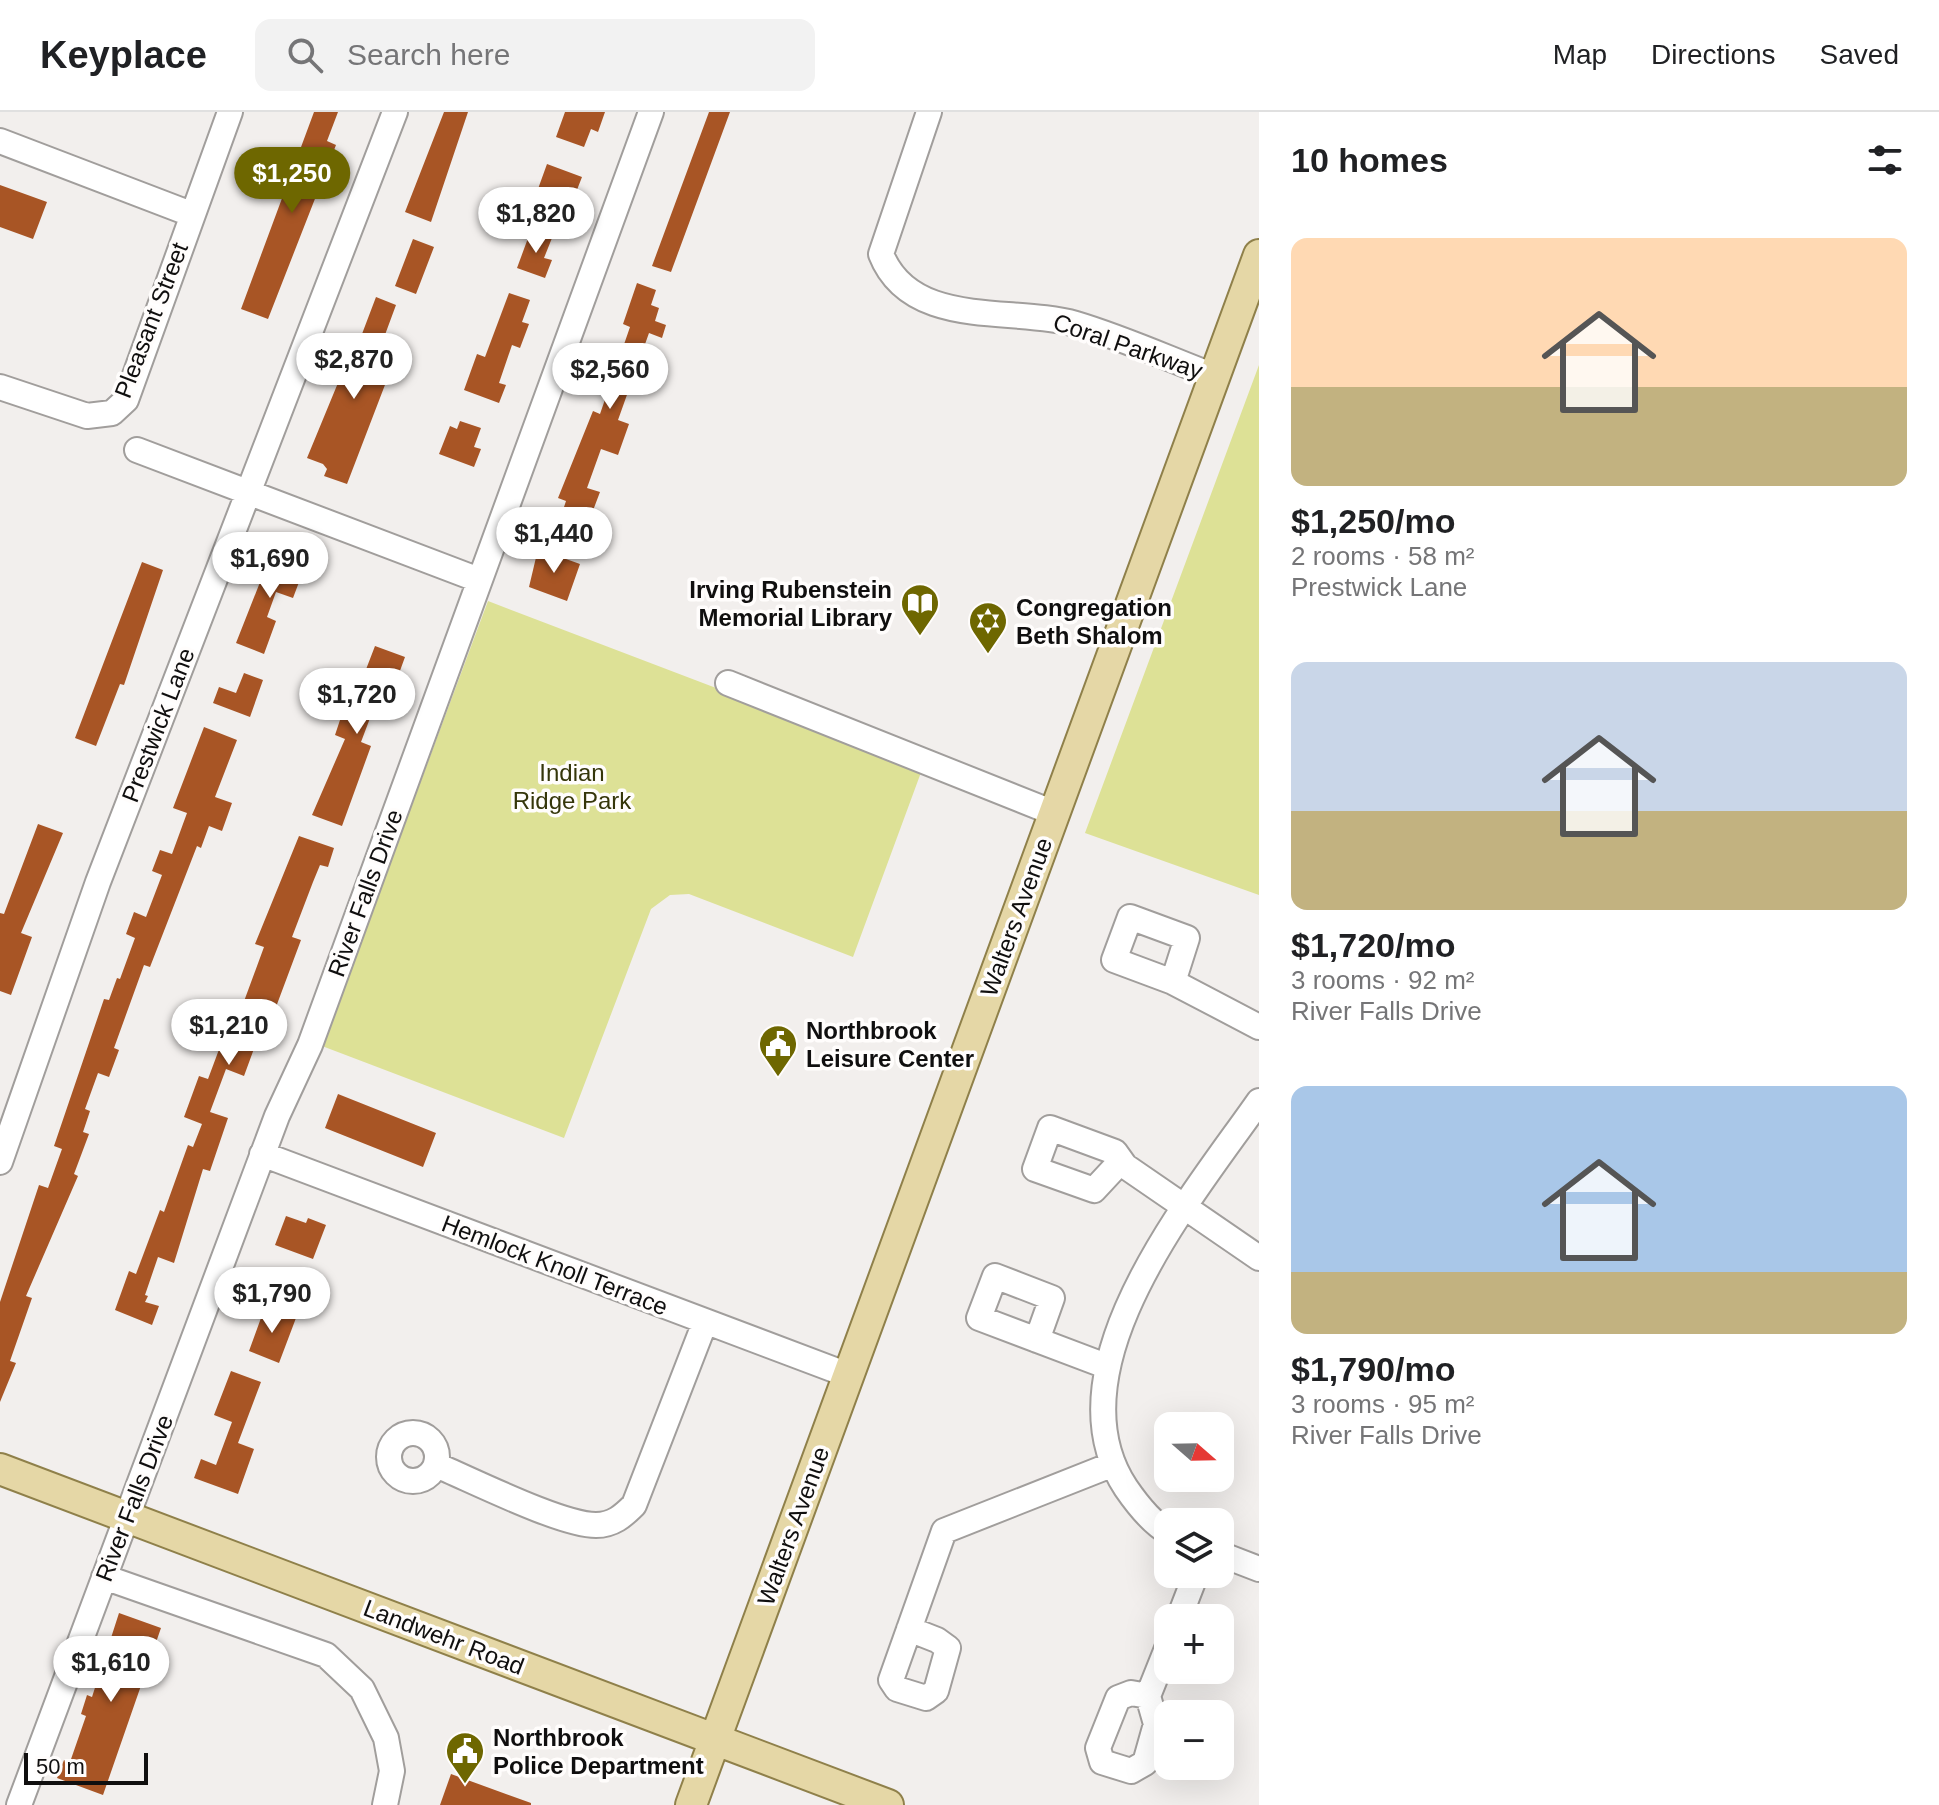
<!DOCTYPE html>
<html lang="en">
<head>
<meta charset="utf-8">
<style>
  :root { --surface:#fff; --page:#f2f2f2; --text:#202124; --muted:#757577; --line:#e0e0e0; --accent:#6e6700 }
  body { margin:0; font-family:Helvetica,sans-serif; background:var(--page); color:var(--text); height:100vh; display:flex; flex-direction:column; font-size:30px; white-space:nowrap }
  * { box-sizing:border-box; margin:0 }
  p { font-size:26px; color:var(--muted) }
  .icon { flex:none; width:44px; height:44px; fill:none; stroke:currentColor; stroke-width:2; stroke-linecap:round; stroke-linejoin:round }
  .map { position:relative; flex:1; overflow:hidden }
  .sheet { display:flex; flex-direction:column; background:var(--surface); width:680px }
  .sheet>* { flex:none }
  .needle { width:52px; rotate:110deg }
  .tools { position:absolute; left:1154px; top:1300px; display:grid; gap:16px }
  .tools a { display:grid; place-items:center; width:80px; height:80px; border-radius:16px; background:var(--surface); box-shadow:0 8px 32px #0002; font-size:40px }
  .scale { position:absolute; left:24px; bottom:20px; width:124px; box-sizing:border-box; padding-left:8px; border:4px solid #100f0f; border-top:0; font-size:22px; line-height:28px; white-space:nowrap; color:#100f0f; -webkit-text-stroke:6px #fffdfc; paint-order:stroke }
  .price { position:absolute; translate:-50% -68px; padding:0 18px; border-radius:28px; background:#fff; color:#222; font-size:26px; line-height:52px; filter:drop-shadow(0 2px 4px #0008) }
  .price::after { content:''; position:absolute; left:50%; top:48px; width:24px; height:18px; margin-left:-12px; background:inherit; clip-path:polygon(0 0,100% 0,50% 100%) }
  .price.selected { background:var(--accent); color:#fff }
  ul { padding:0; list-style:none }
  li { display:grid; align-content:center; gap:16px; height:424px; padding:0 32px }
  li span { display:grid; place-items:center; height:248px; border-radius:16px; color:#555 }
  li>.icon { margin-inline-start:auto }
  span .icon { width:144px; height:144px; fill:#fffc; stroke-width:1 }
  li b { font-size:34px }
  h2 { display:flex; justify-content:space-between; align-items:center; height:96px; padding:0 32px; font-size:34px }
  header { display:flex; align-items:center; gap:48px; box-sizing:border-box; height:112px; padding:0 40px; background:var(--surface); border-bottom:2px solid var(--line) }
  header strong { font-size:38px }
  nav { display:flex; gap:44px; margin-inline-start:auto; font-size:28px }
  .search { width:560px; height:72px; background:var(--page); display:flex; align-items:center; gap:20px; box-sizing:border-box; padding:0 28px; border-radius:16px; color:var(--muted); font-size:30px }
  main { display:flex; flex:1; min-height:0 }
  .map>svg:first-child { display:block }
</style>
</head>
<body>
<header>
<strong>Keyplace</strong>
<div class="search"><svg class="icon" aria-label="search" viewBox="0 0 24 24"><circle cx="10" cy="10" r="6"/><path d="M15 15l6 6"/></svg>Search here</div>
<nav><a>Map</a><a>Directions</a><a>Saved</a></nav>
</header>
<main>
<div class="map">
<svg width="1259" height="1693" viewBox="0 0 1259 1693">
  <rect width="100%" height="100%" fill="#f2efed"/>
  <path fill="#dde196" d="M 1259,253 L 1259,783 L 1085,721 Z
    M 488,489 L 923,655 L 853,845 L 689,782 L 670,783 L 651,797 L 564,1026 L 322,934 Z"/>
  <path fill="#a85525" d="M 314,0 L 338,0 L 327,29 L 336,33 L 268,207 L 241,197 Z
    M 444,0 L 468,0 L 431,110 L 405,100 Z
    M 565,0 L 605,0 L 598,20 L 591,17 L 584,35 L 556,25 Z
    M 709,0 L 730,0 L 671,160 L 652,154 Z
    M 547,52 L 582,65 L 575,83 L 568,80 L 562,99 L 534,88 Z
    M 0,73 L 47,90 L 33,127 L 0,115 Z
    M 531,118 L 552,126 L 544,146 L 552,148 L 545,166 L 517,156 Z
    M 413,127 L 434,135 L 416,182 L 395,174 Z
    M 637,171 L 656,178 L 651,193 L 659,196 L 655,209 L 666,213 L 662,226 L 649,221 L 618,308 L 629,312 L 618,343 L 601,337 L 587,376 L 600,380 L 586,417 L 560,407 L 566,389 L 558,386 L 593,299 L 600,302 L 630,215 L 623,212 Z
    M 509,181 L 530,188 L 522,210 L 529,212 L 520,236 L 512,233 L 499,271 L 506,273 L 499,291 L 464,278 L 477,242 L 485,245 Z
    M 376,185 L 396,193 L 372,258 L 388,265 L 347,372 L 324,364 L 327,357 L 323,352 L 307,346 L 347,249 L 351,251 Z
    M 460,309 L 481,316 L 474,335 L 481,337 L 474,355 L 439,342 L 450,314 L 457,317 Z
    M 538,437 L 580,452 L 567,489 L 529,475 Z
    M 279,439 L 307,449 L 293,486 L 276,480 L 267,505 L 276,509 L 264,542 L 236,531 L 266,455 L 272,457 Z
    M 142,450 L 163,458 L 124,573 L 120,572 L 96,634 L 75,626 Z
    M 375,534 L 405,545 L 389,589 L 378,585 L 361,630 L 371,634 L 342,714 L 312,703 L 345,627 L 335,623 L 344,596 L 350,599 Z
    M 244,561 L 263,568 L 250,605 L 213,591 L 219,575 L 236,581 Z
    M 204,615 L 237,628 L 215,685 L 232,691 L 222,719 L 209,714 L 201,736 L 197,734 L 150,855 L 144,853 L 114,936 L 119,938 L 109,965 L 98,961 L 85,997 L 90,999 L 83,1020 L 89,1022 L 74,1062 L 78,1064 L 26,1184 L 32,1186 L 10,1249 L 16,1251 L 0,1290 L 0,1190 L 39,1073 L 48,1076 L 62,1037 L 54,1034 L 104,887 L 109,888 L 117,866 L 120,867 L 135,826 L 126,822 L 134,800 L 146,805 L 162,763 L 152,759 L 160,738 L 172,742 L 187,701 L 173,696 Z
    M 38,712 L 63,721 L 21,821 L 32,825 L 11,883 L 0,879 L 0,801 L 4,802 Z
    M 299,724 L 334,736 L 328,755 L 320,753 L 313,770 L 292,825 L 301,828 L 273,903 L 267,901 L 244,964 L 226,957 L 210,1000 L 228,1006 L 210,1059 L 203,1057 L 174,1151 L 158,1145 L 145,1183 L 148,1184 L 145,1190 L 159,1194 L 152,1213 L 115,1198 L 129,1159 L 136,1162 L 160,1098 L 164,1100 L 188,1033 L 193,1035 L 202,1012 L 184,1005 L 199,964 L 208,967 L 230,908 L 236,911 L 264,835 L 255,832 Z
    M 338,982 L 436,1021 L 423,1055 L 325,1016 Z
    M 286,1104 L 306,1111 L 308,1106 L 326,1113 L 313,1147 L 275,1133 Z
    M 265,1195 L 296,1206 L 279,1251 L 249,1239 Z
    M 231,1259 L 261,1270 L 238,1331 L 254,1337 L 238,1382 L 194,1366 L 201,1347 L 216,1353 L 232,1310 L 214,1303 Z
    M 119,1501 L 161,1516 L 103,1683 L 57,1666 L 64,1648 L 70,1650 L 86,1604 L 81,1602 L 87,1583 L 92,1585 Z
    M 451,1662 L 531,1691 L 531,1693 L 440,1693 Z"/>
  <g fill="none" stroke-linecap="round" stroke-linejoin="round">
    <g stroke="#a19e9c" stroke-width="28">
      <path id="minor" d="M 929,0 L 881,142 C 911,218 1013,194 1076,212 C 1123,226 1169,247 1214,264
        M 0,29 L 191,102
        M 0,275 L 87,304 L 112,301 L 126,288 L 230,0
        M 137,338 L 479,468
        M 728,571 L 1054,701
        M 1173,870 L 1187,826 L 1130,805 L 1114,848 L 1173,870 L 1259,915
        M 262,1042 L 848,1263
        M 1121,1049 L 1094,1078 L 1035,1057 L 1050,1016 L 1115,1040 L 1125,1054 L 1259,1146
        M 0,1050 L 98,770 L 395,0
        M 1037,1228 L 1052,1186 L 995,1164 L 979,1206 L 1106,1254
        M389 1345a24 24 0 1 1 48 0a24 24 0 1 1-48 0Z
        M 436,1353 C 472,1368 561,1413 596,1413 C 613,1413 623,1404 634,1393 L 705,1210
        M 1168,1420 C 1152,1411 1137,1392 1126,1376 C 1047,1257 1192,1085 1259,989
        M 1220,1442 L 1259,1457
        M 104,1465 L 326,1543 L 362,1577 L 386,1626 L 392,1659 L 385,1693
        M 1179,1506 L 1196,1462
        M 909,1517 L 937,1528 L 948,1536 L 936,1579 L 926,1586 L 897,1577 L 891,1568 L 944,1419 L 1111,1353
        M 1148,1584 L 1131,1581 L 1118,1586 L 1098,1636 L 1102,1650 L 1131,1659 L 1145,1651 L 1156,1612 L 1148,1584 L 1168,1534
        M 19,1693 L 277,1004 L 310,933 L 651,0"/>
    </g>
    <g stroke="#8f804a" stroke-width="34">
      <path id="major" d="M 0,1357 L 888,1693
        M 691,1693 L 1259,143"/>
    </g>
    <use href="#minor" stroke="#fff" stroke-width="24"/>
    <use href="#major" stroke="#e5d7a6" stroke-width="30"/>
  </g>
  <defs>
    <g id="library-pin" transform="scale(2)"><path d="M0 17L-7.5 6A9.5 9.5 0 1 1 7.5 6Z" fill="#6e6700" stroke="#fffdfc"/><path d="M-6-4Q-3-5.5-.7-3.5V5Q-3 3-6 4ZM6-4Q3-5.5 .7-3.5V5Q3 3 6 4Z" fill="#fff"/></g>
    <g id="synagogue-pin" transform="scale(2)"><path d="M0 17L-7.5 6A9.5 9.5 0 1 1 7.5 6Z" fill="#6e6700" stroke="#fffdfc"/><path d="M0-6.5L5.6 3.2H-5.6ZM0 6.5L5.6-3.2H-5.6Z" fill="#fff"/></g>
    <g id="civic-pin" transform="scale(2)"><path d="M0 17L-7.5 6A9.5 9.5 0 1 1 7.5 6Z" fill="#6e6700" stroke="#fffdfc"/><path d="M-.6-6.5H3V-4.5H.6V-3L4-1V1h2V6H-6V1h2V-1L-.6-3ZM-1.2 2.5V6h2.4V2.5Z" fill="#fff"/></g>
  </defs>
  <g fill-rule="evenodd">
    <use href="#library-pin" x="920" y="491"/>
    <use href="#synagogue-pin" x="988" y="509"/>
    <use href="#civic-pin" x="778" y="932"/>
    <use href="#civic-pin" x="465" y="1639"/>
  </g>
  <g text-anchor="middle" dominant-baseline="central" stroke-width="7" stroke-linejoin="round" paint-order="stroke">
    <g font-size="24" fill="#100f0f" stroke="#fffdfc">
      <text transform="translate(151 208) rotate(-69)">Pleasant Street</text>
      <text transform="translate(1128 234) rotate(19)">Coral Parkway</text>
      <text transform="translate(158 613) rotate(-69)">Prestwick Lane</text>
      <text transform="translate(365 781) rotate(-70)">River Falls Drive</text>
      <text transform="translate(1016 805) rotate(-70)">Walters Avenue</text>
      <text transform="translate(555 1153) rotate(21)">Hemlock Knoll Terrace</text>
      <text transform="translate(134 1386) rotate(-69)">River Falls Drive</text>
      <text transform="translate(793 1414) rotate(-70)">Walters Avenue</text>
      <text transform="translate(444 1525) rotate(21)">Landwehr Road</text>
    </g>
    <g font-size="24" font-weight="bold" fill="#100f0f" stroke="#fffdfc" text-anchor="start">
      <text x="892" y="477" text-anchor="end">Irving Rubenstein<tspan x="892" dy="28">Memorial Library</tspan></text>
      <text x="1016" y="495">Congregation<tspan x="1016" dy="28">Beth Shalom</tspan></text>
      <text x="806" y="918">Northbrook<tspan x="806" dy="28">Leisure Center</tspan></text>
      <text x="493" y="1625">Northbrook<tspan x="493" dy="28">Police Department</tspan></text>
    </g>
    <g font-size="24" fill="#35360a" stroke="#fffdfc">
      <text x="572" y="660">Indian<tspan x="572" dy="28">Ridge Park</tspan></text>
    </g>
  </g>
</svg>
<div class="tools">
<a><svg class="needle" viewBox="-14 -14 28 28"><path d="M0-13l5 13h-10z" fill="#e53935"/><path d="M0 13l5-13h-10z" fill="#757577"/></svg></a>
<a><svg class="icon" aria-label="layers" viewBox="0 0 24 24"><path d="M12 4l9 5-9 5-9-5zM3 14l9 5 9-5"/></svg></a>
<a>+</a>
<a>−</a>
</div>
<div class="scale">50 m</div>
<b class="price selected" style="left:292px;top:103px">$1,250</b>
<b class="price" style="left:536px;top:143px">$1,820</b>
<b class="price" style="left:354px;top:289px">$2,870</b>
<b class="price" style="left:610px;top:299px">$2,560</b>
<b class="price" style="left:554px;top:463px">$1,440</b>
<b class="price" style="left:270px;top:488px">$1,690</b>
<b class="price" style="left:357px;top:624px">$1,720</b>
<b class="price" style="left:229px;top:955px">$1,210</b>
<b class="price" style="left:272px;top:1223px">$1,790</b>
<b class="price" style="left:111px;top:1592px">$1,610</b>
</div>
<section class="sheet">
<h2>10 homes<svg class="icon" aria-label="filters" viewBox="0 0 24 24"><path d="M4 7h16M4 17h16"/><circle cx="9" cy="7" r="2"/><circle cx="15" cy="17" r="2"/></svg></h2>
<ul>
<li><span style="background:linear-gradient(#ffd9b3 60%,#c2b280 0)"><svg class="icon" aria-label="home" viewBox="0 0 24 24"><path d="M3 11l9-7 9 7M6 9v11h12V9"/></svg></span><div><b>$1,250/mo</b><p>2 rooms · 58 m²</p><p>Prestwick Lane</p></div></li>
<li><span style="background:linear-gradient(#c9d6e8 60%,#c2b280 0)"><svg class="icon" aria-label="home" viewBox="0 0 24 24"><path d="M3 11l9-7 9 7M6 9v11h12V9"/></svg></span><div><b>$1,720/mo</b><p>3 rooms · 92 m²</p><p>River Falls Drive</p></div></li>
<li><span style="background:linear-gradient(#a9c7e8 75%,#c2b280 0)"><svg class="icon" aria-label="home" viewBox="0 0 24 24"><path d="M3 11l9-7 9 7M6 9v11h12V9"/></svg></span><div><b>$1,790/mo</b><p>3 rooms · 95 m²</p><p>River Falls Drive</p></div></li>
</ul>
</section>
</main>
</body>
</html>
